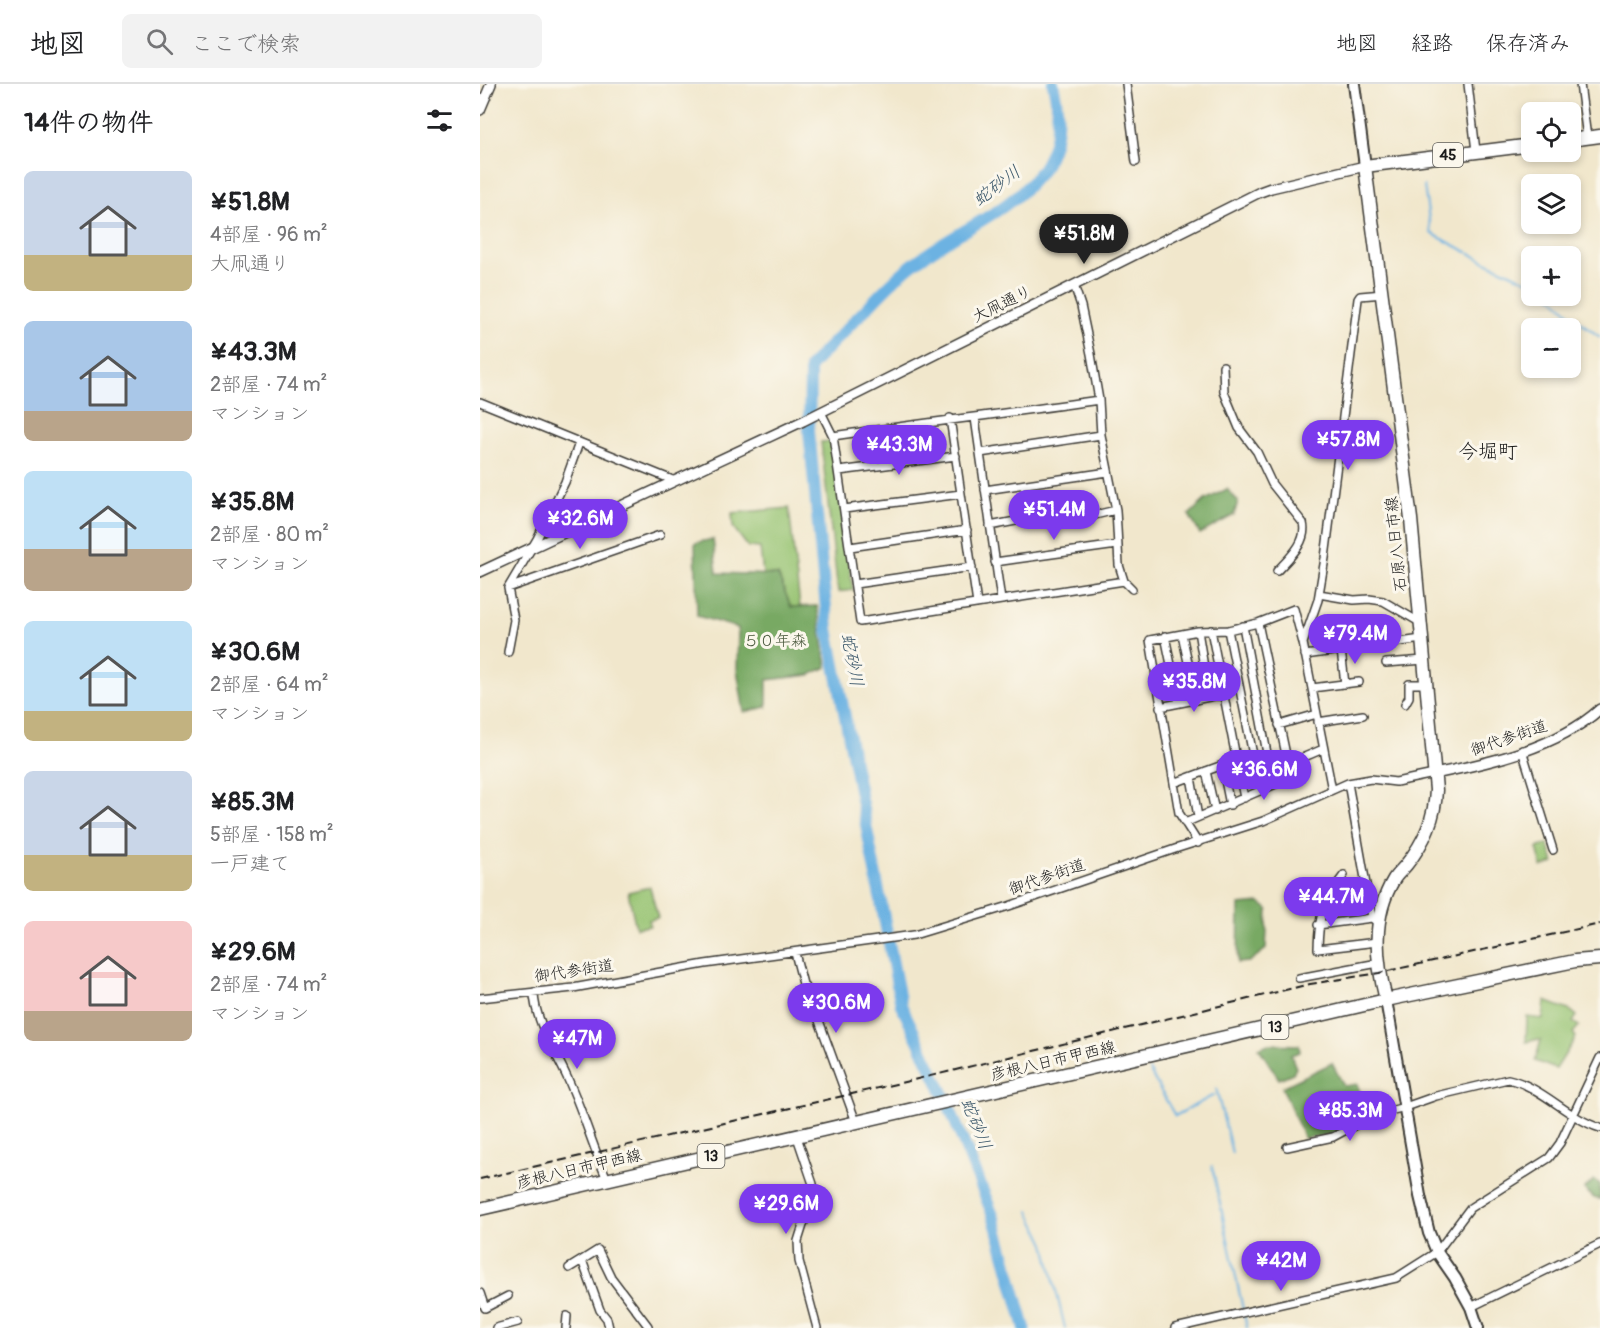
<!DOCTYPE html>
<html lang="ja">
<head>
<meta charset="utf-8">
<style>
  :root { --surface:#fff; --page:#f2f2f2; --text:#202124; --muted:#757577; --line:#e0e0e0; --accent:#7c3aed }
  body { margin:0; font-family:Pangolin,"Klee One",sans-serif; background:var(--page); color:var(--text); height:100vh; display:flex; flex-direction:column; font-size:22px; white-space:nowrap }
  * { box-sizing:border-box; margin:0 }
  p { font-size:20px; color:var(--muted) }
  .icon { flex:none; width:33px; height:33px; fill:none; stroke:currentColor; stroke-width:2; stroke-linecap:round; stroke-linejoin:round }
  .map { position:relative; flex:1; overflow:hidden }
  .drawer { display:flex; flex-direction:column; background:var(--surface); width:480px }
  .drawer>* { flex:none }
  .buttons { position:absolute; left:1041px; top:18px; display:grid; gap:12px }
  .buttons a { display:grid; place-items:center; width:60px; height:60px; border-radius:9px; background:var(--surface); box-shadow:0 3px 9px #0003; font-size:30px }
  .price { position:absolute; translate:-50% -51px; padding:0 14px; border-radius:21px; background:var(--accent); color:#fff; font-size:20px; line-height:39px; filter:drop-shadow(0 2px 3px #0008) }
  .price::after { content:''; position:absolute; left:50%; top:36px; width:18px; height:14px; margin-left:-9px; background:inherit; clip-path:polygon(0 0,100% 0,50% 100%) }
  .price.selected { background:#222; color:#fff }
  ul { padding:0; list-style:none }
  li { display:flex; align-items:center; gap:18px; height:150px; padding:0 24px }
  li span { display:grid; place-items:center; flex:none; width:168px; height:120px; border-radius:9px; color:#555 }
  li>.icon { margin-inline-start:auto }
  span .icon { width:72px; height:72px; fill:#fffc; stroke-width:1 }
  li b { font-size:26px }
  h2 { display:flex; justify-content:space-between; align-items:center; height:72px; padding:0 24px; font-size:26px }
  header { display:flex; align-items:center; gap:36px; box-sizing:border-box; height:84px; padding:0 30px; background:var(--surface); border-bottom:2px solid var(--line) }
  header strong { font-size:28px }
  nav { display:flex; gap:33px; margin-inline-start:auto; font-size:21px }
  .search { width:420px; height:54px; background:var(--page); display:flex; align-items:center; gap:15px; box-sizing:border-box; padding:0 21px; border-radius:9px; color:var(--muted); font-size:22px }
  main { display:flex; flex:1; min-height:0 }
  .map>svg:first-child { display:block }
</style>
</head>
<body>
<header>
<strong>地図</strong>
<div class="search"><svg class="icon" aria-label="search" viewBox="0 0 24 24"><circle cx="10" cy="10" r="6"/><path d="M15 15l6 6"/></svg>ここで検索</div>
<nav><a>地図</a><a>経路</a><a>保存済み</a></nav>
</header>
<main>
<section class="drawer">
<h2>14件の物件<svg class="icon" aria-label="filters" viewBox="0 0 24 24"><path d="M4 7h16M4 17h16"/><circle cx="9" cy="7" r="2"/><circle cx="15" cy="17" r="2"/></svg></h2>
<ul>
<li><span style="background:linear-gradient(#c9d6e8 70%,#c2b280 0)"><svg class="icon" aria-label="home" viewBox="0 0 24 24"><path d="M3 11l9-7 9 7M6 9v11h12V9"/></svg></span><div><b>¥51.8M</b><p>4部屋 · 96 m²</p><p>大凧通り</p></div></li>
<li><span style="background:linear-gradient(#a9c7e8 75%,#b9a48a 0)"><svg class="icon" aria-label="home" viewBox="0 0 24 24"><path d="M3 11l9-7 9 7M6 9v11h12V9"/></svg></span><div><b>¥43.3M</b><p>2部屋 · 74 m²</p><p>マンション</p></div></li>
<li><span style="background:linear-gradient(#bfe0f5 65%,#b9a48a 0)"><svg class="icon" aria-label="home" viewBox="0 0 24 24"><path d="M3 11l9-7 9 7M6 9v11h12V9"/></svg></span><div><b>¥35.8M</b><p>2部屋 · 80 m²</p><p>マンション</p></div></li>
<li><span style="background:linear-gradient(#bfe0f5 75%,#c2b280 0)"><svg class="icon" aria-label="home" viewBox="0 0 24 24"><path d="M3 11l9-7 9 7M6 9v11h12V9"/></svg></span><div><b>¥30.6M</b><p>2部屋 · 64 m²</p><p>マンション</p></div></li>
<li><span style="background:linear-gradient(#c9d6e8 70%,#c2b280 0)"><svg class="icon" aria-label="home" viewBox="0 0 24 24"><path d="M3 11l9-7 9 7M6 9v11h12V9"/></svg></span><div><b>¥85.3M</b><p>5部屋 · 158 m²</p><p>一戸建て</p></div></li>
<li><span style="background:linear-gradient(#f6c9c9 75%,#b9a48a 0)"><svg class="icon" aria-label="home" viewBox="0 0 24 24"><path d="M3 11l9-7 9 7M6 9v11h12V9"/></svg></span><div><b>¥29.6M</b><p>2部屋 · 74 m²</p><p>マンション</p></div></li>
</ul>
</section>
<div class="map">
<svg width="1120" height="1244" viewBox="0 0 1120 1244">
  <rect width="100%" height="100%" fill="#fbf7ec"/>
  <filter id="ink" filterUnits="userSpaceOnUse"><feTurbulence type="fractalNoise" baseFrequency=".0167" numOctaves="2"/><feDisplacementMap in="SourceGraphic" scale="12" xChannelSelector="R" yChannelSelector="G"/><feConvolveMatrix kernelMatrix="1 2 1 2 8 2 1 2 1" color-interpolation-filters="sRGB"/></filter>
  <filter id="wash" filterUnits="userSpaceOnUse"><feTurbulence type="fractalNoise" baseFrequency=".008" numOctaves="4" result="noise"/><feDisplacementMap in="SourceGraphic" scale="24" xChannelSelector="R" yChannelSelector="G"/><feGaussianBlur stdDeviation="1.35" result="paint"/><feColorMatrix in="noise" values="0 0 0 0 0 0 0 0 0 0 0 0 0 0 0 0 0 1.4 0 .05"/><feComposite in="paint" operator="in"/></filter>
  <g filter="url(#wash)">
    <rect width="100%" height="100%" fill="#f1e7cc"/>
    <path fill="#96c371" stroke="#597046" stroke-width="1.5" d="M 353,357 L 373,506 L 358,508 L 341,358 Z
      M 309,424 L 320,523 L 311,523 L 298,491 L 283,490 L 280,464 L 268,463 L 253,443 L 252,429 Z
      M 1068,760 L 1074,779 L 1062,783 L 1057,764 Z
      M 170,803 L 178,834 L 169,836 L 170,842 L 156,844 L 148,808 Z
      M 1065,917 L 1091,927 L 1097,932 L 1093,938 L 1099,942 L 1093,949 L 1096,953 L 1076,985 L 1055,977 L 1061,956 L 1050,956 L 1048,958 L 1046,958 L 1047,933 L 1063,935 Z"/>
    <path fill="#78a963" stroke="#4a6240" stroke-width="1.5" d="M 747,405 L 758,417 L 754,431 L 720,450 L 709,431 L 725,416 Z
      M 233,455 L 237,489 L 298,491 L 311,523 L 337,522 L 347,583 L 330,591 L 287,596 L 287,623 L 264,628 L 257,586 L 258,544 L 217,532 L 215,459 Z
      M 780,819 L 788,825 L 786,865 L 769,878 L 758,879 L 759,821 Z
      M 788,960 L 819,961 L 820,968 L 811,971 L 816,984 L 813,989 L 799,995 L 779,964 Z
      M 852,979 L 864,1002 L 877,1000 L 889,1030 L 854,1050 L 824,1054 L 802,1003 Z
      M 1114,1096 L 1120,1100 L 1120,1115 L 1114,1114 L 1104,1105 Z"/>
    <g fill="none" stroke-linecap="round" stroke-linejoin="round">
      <path stroke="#6cb2e2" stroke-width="2" d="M 944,102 L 951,149 L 1008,179
        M 1008,179 L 1052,199
        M 1071,212 L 1096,235 L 1120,253
        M 669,986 L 695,1032 L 734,1011
        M 736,1004 L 752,1069
        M 732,1082 L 767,1244
        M 549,1127 L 565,1160 L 585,1244"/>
      <path stroke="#6cb2e2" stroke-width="12" d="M 545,1244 L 514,1134 L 466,1015 L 421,921 L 348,545 L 329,347 L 330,291 L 330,283 C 345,266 361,251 377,234 C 395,216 412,196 433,180 C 499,129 600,108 573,0"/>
    </g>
  </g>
  <g filter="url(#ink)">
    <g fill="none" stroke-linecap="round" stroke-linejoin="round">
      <g stroke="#3c3a36" stroke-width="10">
        <path id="minor" d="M 646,0 L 656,78
          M 988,0 L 996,67
          M 1100,0 L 1107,54
          M 594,201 L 601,222 L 611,270 L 619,316 L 621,351 L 636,426 L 639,481 L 644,497
          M 743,282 L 744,308 L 759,344 L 777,368 L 792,400 L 823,439 C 828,458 809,474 797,487
          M 0,318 L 195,397
          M 341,328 L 353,352 L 380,538 L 644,497 L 652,505
          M 470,334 L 497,520
          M 495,334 L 521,516
          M 353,352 C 442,339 530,329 619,316
          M 500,369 L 621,351
          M 359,387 L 476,372
          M 505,406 L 628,388
          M 364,425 L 481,410
          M 510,442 L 551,434 L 566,437 L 590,432 L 598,435 L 636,426
          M 370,463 L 487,446
          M 515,478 L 637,461
          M 375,500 L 492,483
          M 28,504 L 180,451
          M 839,510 L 874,516 L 889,515 L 903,517 L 941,539
          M 778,539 L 808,680
          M 763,542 L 793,701
          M 731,546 L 764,714
          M 748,546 L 780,706
          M 718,547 L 729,613
          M 702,550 L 716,616
          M 685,552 L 699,619
          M 823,559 L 838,516 L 845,474 L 878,215 L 880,212 L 903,210
          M 861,566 L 865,600
          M 28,568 L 34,536 L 28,504 L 57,455 L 85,398 L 99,359
          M 825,571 L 942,555
          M 906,579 L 944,576
          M 832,604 L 879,598
          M 925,620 L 929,613 L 929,600 L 946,600
          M 680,623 L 744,610
          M 838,638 L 883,631
          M 799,641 L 837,630
          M 1042,666 L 1073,766
          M 742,681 L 750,721
          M 726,687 L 735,727
          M 711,693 L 718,733
          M 694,699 L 756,676
          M 868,699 L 892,834 L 898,839
          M 705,739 L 805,696 L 808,680 L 843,665
          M 718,759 L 699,729 L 670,556 L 718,547 L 748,546 L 778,539 L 814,525 L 823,559 L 852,706
          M 864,791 C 842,820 839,829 838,865 L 897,858
          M 838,841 L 892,834
          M 315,869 L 323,900 L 330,912 L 376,1038
          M 819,894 L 898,879
          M 54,908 C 54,935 75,967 86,991 C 102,1024 112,1061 127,1095
          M 0,914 L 93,904 L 225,880 L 434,851 L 529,822 L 698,764 L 783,737 L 868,699 L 891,695 L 916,698 L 954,690
          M 317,1053 L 333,1100 L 330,1119 L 318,1157 L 319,1177 L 337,1244
          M 807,1063 L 853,1053 L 894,1031 L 925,1023 L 956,1012 L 1028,995 C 1063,1003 1086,1033 1120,1044
          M 89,1184 L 102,1176
          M 0,1209 L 5,1224 L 28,1212
          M 991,1223 L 1120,1160
          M 16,1244 L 38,1238
          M 86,1244 L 87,1232
          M 129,1244 L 127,1235 L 120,1226 L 102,1176 L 118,1166 L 131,1193 L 168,1242
          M 695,1244 L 916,1194 L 957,1168 L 990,1124 L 1069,1074 L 1080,1059 L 1120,974"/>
      </g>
      <g stroke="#3c3a36" stroke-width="12">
        <path id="tertiary" d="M 0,26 L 11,0
          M 0,488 L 323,337 L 780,108 L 791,104 L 885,82
          M 954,690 C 1009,679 1077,664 1120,625"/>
      </g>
      <g stroke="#3c3a36" stroke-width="14">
        <path id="secondary" d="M 874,0 L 885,82
          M 906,916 L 940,1112 L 949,1149 L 957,1168 L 975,1194 L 991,1223 L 998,1244"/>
      </g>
      <g stroke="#3c3a36" stroke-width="15">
        <path id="primary" d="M 1090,56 L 1120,52
          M 906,916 C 896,876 891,833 914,795 C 917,790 922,786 926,781 C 944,759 955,735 956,706 L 931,435 L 885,82 L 1052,61
          M 0,1125 L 906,916 L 1095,877 L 1120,875"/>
      </g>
      <use href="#minor" stroke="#fff" stroke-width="7"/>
      <use href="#tertiary" stroke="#fff" stroke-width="9"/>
      <use href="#secondary" stroke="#fff" stroke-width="10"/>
      <use href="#primary" stroke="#fff" stroke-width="12"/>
      <path stroke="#1c1c1c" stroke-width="2" stroke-dasharray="9 4.5" stroke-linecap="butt" d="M 0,1095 L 459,990 L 830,900 L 899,889 L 1120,840"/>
    </g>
  </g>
  <g text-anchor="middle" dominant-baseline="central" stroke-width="6" stroke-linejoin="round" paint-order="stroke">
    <g fill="#fbf7ec" stroke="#5f5e5a" stroke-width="1.5">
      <rect x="953" y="59" width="30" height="24" rx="4.5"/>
      <rect x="781.5" y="931" width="27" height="24" rx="4.5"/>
      <rect x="217.5" y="1060" width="27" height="24" rx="4.5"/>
    </g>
    <g font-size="15" font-weight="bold" fill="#1c1c1c">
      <text x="968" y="71">45</text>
      <text x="795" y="943">13</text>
      <text x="231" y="1072">13</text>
    </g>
    <g font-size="16" fill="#1c1c1c" stroke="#fbf7ec">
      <text transform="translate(522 220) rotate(-26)">大凧通り</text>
      <text transform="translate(916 460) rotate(-96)">石原八日市線</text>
      <text transform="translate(1029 654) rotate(-19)">御代参街道</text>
      <text transform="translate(567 793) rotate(-19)">御代参街道</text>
      <text transform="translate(94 887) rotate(-8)">御代参街道</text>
      <text transform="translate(573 977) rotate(-13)">彦根八日市甲西線</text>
      <text transform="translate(99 1085) rotate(-13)">彦根八日市甲西線</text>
    </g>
    <g font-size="16" fill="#47563a" stroke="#fbf7ec">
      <text x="295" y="557">５０年森</text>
    </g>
    <g font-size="18" font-style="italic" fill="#3c586b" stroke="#fbf7ec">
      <text transform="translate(517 102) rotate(-37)">蛇砂川</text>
      <text transform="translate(372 576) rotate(79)">蛇砂川</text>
      <text transform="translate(496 1040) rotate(68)">蛇砂川</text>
    </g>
    <g font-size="20" fill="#1c1c1c" stroke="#fbf7ec">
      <text x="1008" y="367">今堀町</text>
    </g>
  </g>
</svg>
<div class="buttons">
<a><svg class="icon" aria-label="locate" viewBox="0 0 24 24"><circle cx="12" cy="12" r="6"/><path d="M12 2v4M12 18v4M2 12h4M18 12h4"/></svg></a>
<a><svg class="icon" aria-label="layers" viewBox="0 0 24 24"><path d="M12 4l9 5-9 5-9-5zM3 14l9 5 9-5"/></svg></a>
<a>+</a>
<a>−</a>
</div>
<b class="price selected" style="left:604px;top:181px">¥51.8M</b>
<b class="price" style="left:868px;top:387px">¥57.8M</b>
<b class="price" style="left:419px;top:392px">¥43.3M</b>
<b class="price" style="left:574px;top:457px">¥51.4M</b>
<b class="price" style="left:100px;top:466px">¥32.6M</b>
<b class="price" style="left:875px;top:581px">¥79.4M</b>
<b class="price" style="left:714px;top:629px">¥35.8M</b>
<b class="price" style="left:784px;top:717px">¥36.6M</b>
<b class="price" style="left:851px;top:844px">¥44.7M</b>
<b class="price" style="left:356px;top:950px">¥30.6M</b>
<b class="price" style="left:97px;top:986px">¥47M</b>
<b class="price" style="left:870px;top:1058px">¥85.3M</b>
<b class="price" style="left:306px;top:1151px">¥29.6M</b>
<b class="price" style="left:801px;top:1208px">¥42M</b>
</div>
</main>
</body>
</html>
